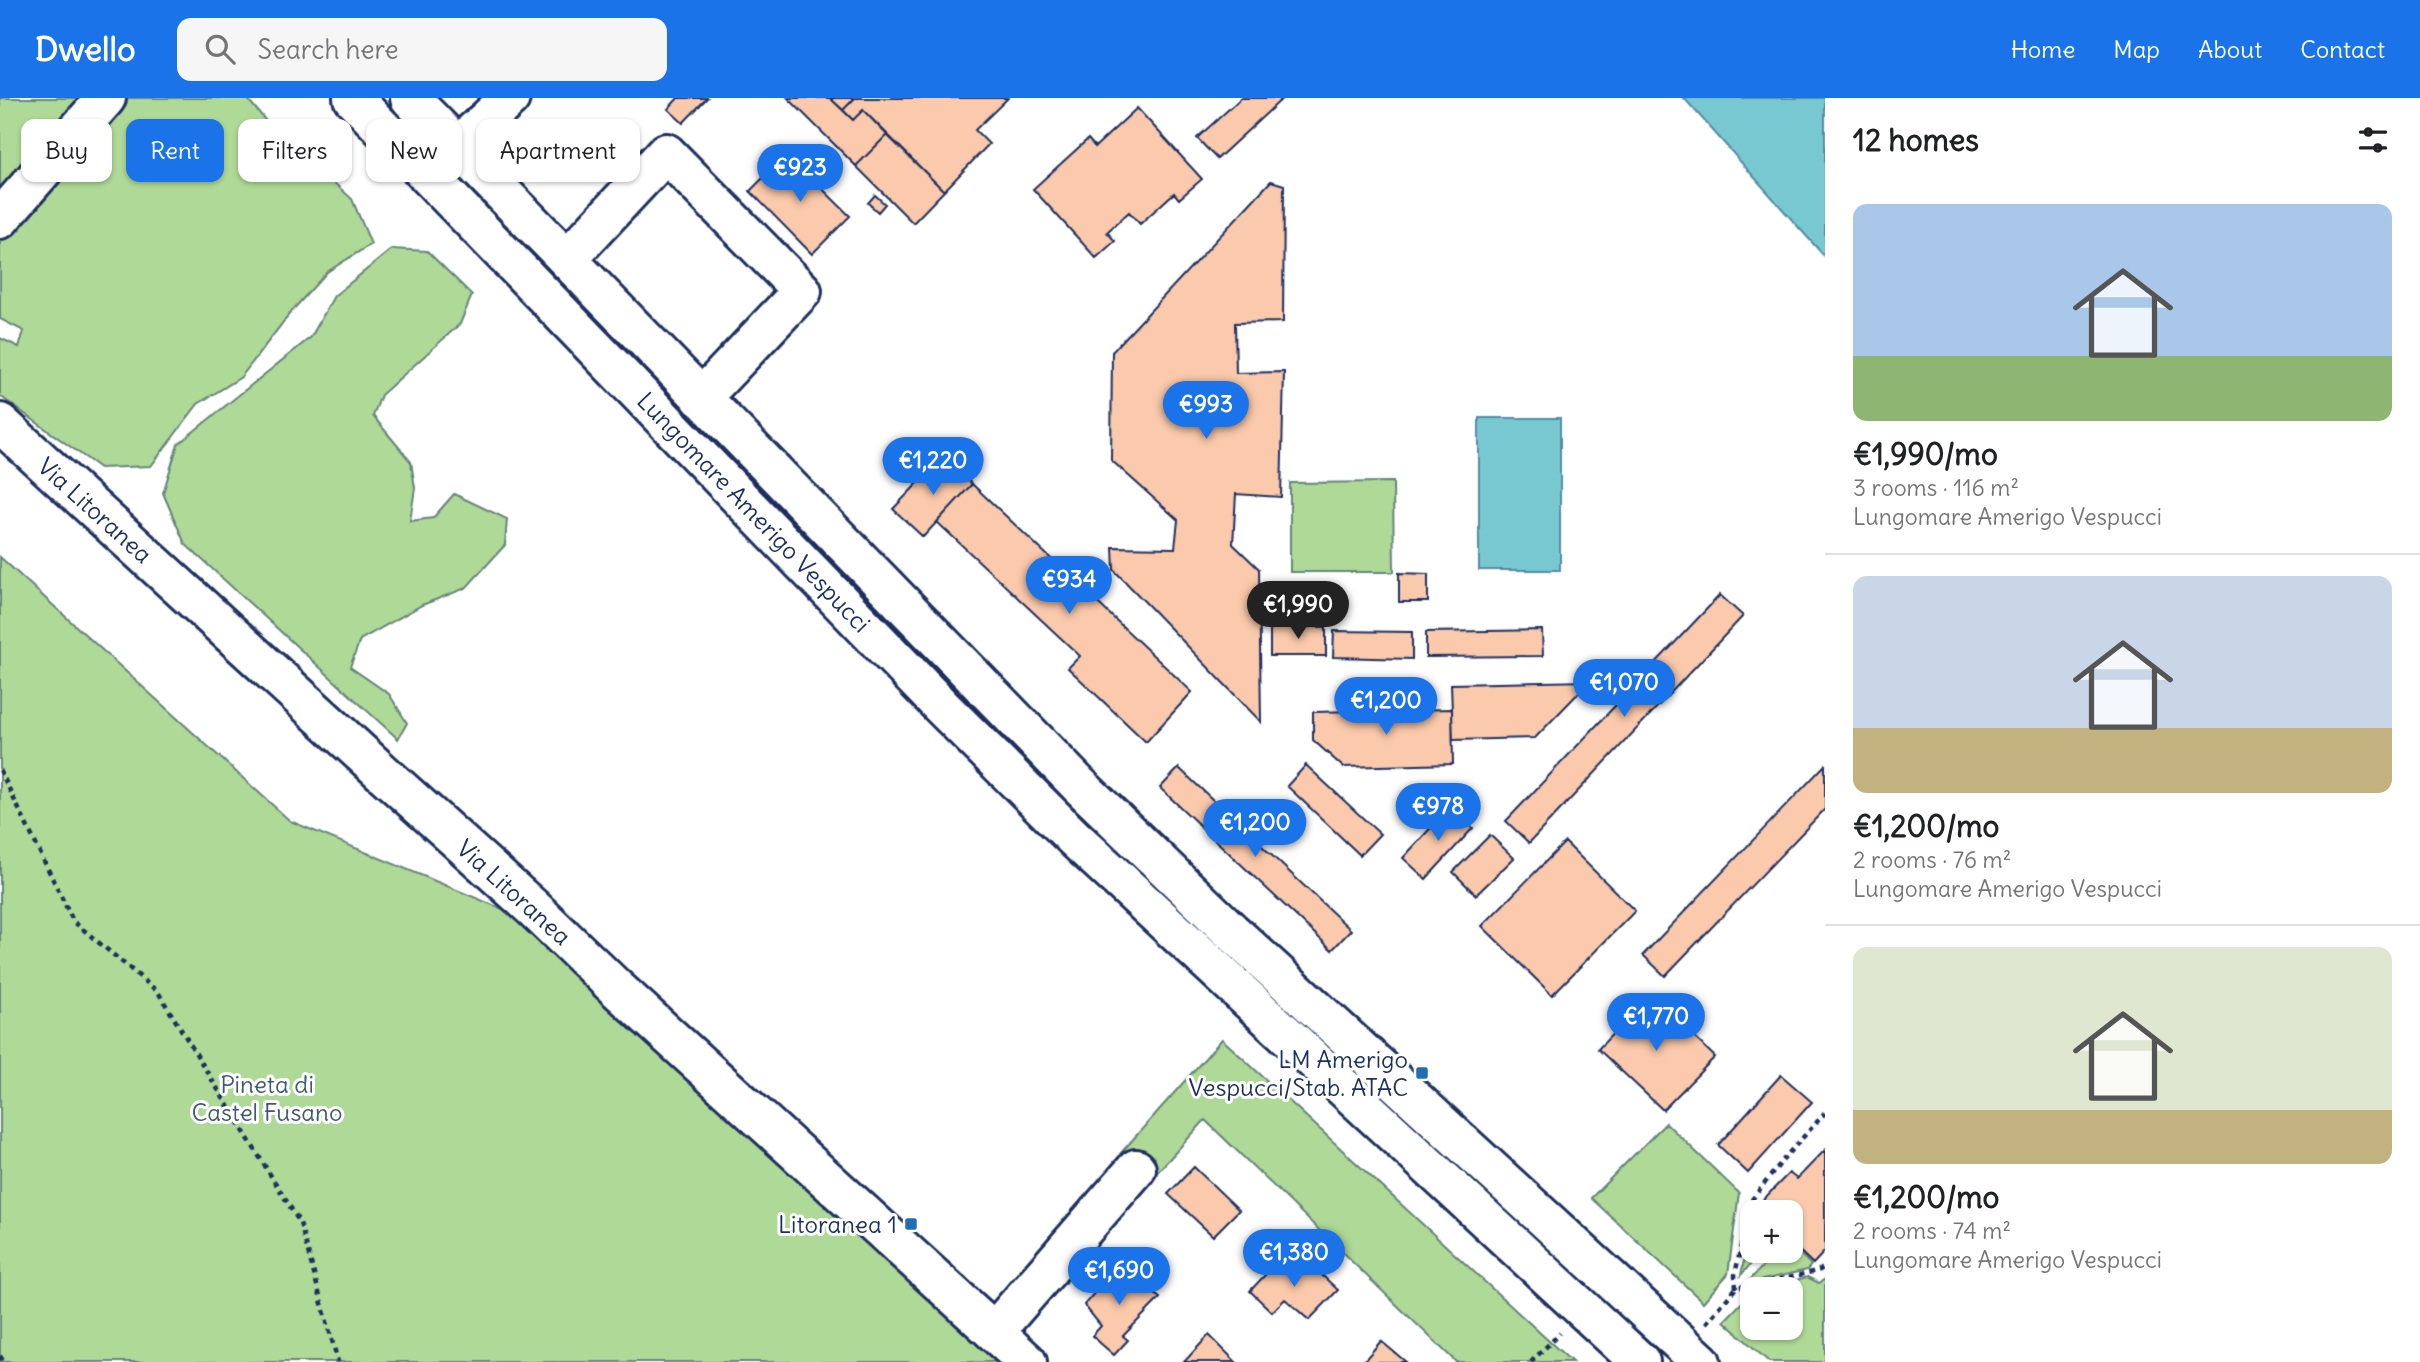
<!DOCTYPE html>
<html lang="en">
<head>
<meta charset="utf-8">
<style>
  :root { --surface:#fff; --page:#f6f6f6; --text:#202124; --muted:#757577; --line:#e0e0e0; --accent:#1a73e8 }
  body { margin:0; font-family:Delius,sans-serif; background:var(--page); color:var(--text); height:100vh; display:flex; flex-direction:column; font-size:26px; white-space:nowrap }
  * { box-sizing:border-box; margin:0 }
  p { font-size:23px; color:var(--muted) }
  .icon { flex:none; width:38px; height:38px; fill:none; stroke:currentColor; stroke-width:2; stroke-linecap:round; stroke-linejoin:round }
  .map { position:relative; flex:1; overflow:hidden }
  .drawer { display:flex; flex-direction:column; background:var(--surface); width:595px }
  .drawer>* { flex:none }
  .top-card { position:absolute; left:21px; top:21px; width:665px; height:63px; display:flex; gap:14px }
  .tools { position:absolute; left:1740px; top:1102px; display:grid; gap:14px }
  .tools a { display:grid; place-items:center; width:63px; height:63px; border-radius:14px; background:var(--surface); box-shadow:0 2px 5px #0004; font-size:35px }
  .price { position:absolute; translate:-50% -60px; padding:0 16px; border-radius:24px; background:var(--accent); color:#fff; font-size:23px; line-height:46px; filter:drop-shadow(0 2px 4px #0008) }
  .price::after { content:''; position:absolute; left:50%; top:42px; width:21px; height:16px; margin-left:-10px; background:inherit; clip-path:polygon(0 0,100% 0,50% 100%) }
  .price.active { background:#222; color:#fff }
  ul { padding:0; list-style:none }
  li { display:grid; align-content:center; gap:14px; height:371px; padding:0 28px }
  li+li { border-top:2px solid var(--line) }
  li span { display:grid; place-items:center; height:217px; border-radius:14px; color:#555 }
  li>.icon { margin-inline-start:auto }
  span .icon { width:126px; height:126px; fill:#fffc; stroke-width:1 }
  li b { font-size:30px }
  h2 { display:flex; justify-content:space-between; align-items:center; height:84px; padding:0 28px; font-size:30px }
  .tag { padding:0 24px; border-radius:14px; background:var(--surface); box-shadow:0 2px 5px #0004; font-size:24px; line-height:63px }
  .tag.active { background:var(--accent); color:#fff }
  header { display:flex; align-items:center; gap:42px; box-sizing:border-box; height:98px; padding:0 35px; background:var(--accent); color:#fff }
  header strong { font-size:33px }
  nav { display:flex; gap:38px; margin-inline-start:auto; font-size:24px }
  .search { width:490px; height:63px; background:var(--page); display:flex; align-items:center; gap:18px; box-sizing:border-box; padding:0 24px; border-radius:14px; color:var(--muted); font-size:26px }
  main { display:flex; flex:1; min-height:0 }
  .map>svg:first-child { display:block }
</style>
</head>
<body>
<header>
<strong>Dwello</strong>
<div class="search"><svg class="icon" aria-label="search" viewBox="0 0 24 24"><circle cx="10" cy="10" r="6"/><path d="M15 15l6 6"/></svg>Search here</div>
<nav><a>Home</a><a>Map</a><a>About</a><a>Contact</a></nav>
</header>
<main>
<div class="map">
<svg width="1825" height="1264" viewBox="0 0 1825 1264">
  <rect width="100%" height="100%" fill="#fff"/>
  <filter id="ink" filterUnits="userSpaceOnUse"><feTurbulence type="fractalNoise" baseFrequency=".0143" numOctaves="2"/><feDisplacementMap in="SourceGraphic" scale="14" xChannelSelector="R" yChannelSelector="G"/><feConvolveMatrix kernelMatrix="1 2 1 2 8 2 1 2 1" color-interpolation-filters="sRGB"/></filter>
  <g filter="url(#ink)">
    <path fill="#afd996" stroke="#65847a" stroke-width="2" d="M 0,0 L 87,0 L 0,100 Z
      M 118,0 L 247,0 L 266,23 L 352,101 L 371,146 L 327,174 L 291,214 L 241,279 L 198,306 L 151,368 L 100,370 L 0,298 L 0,240 L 19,249 L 24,233 L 0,221 L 0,137 L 55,75 L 88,64 L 75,39 Z
      M 392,151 L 427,153 L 472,197 L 460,226 L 381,297 L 373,318 L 411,364 L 415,390 L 410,423 L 433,420 L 454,396 L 507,421 L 505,447 L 466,490 L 422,507 L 360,542 L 350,569 L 389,596 L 407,625 L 398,641 L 185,446 L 163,395 L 178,346 L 311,239 L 334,198 Z
      M 1393,384 L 1394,474 L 1290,474 L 1290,385 Z
      M 0,459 L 290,723 L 522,819 L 749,1035 L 998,1264 L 0,1264 Z
      M 1222,941 L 1551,1245 L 1572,1264 L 1456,1264 L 1205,1022 L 1150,1082 L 1120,1056 Z
      M 1666,1025 L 1739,1095 L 1728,1176 L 1703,1204 L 1591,1100 Z
      M 1752,1124 L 1752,1153 L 1763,1153 L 1741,1177 Z
      M 1790,1146 L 1811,1167 L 1807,1172 L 1749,1185 L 1748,1184 L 1777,1153 L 1790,1153 Z
      M 1807,1179 L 1819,1185 L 1825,1181 L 1825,1264 L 1769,1264 L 1724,1223 L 1752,1194 L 1752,1230 L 1790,1230 L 1790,1192 L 1760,1192 Z"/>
    <path fill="#77c8d1" stroke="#528ba3" stroke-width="2" d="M 1684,0 L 1825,0 L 1825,159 Z
      M 1479,320 L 1560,320 L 1560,472 L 1479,472 Z"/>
    <path fill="#fbc9ab" stroke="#1b2f5e" stroke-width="2" d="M 678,0 L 707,0 L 683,25 L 668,11 Z
      M 788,0 L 830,0 L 853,22 L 863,12 L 887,37 L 856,68 Z
      M 830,0 L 855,0 L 843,12 Z
      M 855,0 L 1008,0 L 975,32 L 989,46 L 944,93 L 863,12 L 853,22 L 843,12 Z
      M 1241,0 L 1283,0 L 1217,61 L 1197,40 Z
      M 1137,10 L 1202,81 L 1179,101 L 1174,95 L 1140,126 L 1129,114 L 1107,134 L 1115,143 L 1096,160 L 1033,91 L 1088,41 L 1095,49 Z
      M 887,37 L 944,93 L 913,125 L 856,68 Z
      M 787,56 L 850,118 L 812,156 L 750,93 Z
      M 1271,83 L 1284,87 L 1283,224 L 1235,225 L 1236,275 L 1284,274 L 1281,399 L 1236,396 L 1233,446 L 1259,471 L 1261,624 L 1114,472 L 1113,449 L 1175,450 L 1178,422 L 1111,362 L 1112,254 Z
      M 875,97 L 885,106 L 878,114 L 868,105 Z
      M 943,359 L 972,386 L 923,439 L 893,411 Z
      M 972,386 L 1192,594 L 1146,644 L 1068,570 L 1080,558 L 937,424 Z
      M 1399,475 L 1428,476 L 1428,504 L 1399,504 Z
      M 1720,497 L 1743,518 L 1529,745 L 1506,723 Z
      M 1270,528 L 1326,529 L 1326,558 L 1270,558 Z
      M 1542,532 L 1543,558 L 1426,559 L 1426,534 Z
      M 1334,533 L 1412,534 L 1412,561 L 1333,559 Z
      M 1590,583 L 1535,640 L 1453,642 L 1451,586 Z
      M 1452,611 L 1453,666 L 1343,669 L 1313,642 L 1313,614 Z
      M 1306,667 L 1380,736 L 1360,757 L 1287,688 Z
      M 1825,667 L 1825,711 L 1665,878 L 1643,857 Z
      M 1179,670 L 1351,832 L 1332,852 L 1160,690 Z
      M 1450,709 L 1473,730 L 1426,781 L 1403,760 Z
      M 1490,737 L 1514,760 L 1476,797 L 1453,774 Z
      M 1565,744 L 1635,813 L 1552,897 L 1482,828 Z
      M 1650,897 L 1715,959 L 1663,1012 L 1598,951 Z
      M 1781,977 L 1812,1004 L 1748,1075 L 1718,1047 Z
      M 1825,1052 L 1825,1153 L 1813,1166 L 1790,1144 L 1790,1115 L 1760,1115 L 1755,1110 L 1789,1075 L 1797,1081 Z
      M 1194,1069 L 1239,1112 L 1213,1138 L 1168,1096 Z
      M 1280,1161 L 1297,1178 L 1311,1167 L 1338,1192 L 1309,1222 L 1285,1201 L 1272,1214 L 1250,1193 Z
      M 1118,1167 L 1145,1182 L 1144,1187 L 1160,1200 L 1123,1238 L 1128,1242 L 1114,1257 L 1092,1238 L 1101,1228 L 1084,1207 Z
      M 1209,1237 L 1236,1264 L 1184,1264 Z
      M 1381,1243 L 1406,1264 L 1363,1264 Z"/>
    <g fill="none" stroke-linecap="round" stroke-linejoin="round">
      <g stroke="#1b2f5e" stroke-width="44">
        <path id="minor" d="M 353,0 L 942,609 L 1074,740 L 1640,1264
          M 410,0 L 1079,687 L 1232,834 L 1701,1264
          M 457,49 L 510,0
          M 0,121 L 106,0
          M 567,161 L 666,55 L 802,193 L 701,300
          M 994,1234 L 1136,1071"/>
      </g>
      <g stroke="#1b2f5e" stroke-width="44">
        <path id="major" d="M 0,325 L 385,677 L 533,810 L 614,888 L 1027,1264"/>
      </g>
      <path stroke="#1b2f5e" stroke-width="4.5" stroke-dasharray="5 5" stroke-linecap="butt" d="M 0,672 L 73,823 L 158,894 L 300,1125 L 338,1264
        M 1736,1190 L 1735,1177 L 1750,1104 L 1787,1057 L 1825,1015
        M 1706,1225 L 1736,1190 L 1792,1179 L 1820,1172 L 1825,1168
        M 0,1258 L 4,1264
        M 1531,1264 L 1560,1235"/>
      <use href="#minor" stroke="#fff" stroke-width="38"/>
      <use href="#major" stroke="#fff" stroke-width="38"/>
    </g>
  </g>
  <g fill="#1f6fb2" stroke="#fff" stroke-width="2.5">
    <rect x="1415" y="968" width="14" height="14" rx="3.5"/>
    <rect x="904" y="1119" width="14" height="14" rx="3.5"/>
  </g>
  <g text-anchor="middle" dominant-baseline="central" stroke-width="6" stroke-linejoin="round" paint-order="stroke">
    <g font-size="24" fill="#1b2f5e" stroke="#fff">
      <text transform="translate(95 412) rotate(42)">Via Litoranea</text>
      <text transform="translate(754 414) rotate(46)">Lungomare Amerigo Vespucci</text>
      <text transform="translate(514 794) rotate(42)">Via Litoranea</text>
    </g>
    <g font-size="24" fill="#1b2f5e" stroke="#fff" text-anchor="end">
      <text x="1408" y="961">LM Amerigo<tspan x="1408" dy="28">Vespucci/Stab. ATAC</tspan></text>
      <text x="897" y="1126">Litoranea 1</text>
    </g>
    <g font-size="24" fill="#405a6c" stroke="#fff">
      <text x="267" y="986">Pineta di<tspan x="267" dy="28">Castel Fusano</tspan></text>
    </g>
  </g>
</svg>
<div class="tools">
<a>+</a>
<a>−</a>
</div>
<b class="price" style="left:800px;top:106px">€923</b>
<b class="price" style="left:1206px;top:343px">€993</b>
<b class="price" style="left:933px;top:399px">€1,220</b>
<b class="price" style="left:1069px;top:518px">€934</b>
<b class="price active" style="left:1298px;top:543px">€1,990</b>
<b class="price" style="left:1624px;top:621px">€1,070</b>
<b class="price" style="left:1386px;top:639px">€1,200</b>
<b class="price" style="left:1438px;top:745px">€978</b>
<b class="price" style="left:1255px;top:761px">€1,200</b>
<b class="price" style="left:1656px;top:955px">€1,770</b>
<b class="price" style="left:1294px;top:1191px">€1,380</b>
<b class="price" style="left:1119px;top:1209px">€1,690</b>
<div class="top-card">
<a class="tag">Buy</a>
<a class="tag active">Rent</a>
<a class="tag">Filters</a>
<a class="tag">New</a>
<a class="tag">Apartment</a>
</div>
</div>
<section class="drawer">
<h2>12 homes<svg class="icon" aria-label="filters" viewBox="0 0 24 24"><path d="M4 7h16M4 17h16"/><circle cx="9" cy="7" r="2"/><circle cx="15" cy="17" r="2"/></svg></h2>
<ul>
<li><span style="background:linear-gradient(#a9c7e8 70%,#8fb573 0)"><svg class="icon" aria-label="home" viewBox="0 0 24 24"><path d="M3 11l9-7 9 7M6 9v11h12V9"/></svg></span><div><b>€1,990/mo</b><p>3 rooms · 116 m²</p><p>Lungomare Amerigo Vespucci</p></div></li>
<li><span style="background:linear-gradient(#c9d6e8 70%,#c2b280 0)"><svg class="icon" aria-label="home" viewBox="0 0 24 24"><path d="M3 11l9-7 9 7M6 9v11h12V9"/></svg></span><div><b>€1,200/mo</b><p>2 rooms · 76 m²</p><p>Lungomare Amerigo Vespucci</p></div></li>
<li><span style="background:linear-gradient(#dfe7d0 75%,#c2b280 0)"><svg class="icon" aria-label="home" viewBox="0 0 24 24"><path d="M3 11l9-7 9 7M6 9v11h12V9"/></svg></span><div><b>€1,200/mo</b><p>2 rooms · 74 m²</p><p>Lungomare Amerigo Vespucci</p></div></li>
</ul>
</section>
</main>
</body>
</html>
